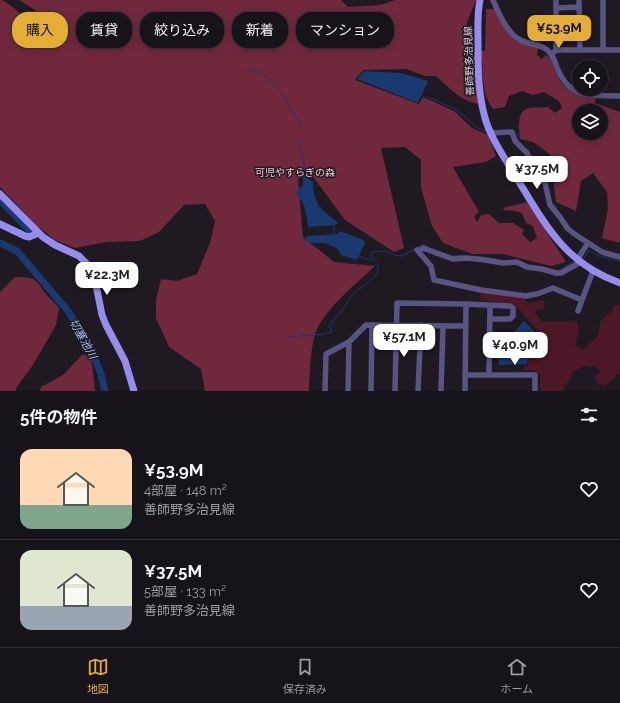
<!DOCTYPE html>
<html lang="ja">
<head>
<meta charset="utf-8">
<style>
  :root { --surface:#17131a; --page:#242027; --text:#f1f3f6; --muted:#9e9ea2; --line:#363239; --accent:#e4ae35 }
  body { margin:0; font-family:Raleway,"Noto Sans JP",sans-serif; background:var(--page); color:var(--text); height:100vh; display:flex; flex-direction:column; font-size:15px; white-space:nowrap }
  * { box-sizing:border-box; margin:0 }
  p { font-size:13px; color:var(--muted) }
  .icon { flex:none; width:22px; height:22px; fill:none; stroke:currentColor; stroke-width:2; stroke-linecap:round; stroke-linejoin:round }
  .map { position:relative; height:391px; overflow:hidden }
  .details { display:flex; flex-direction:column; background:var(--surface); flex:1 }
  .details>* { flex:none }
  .guide { position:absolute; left:12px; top:12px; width:400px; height:36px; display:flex; gap:8px }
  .controls { position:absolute; left:572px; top:60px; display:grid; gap:8px }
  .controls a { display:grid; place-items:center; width:36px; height:36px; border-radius:50%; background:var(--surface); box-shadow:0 2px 10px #0003,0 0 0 1px var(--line); font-size:20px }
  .price { position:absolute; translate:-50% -34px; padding:0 9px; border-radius:8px; background:#fff; color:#222; font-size:13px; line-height:26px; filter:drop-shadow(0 1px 2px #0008) }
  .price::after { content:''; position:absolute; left:50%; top:24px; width:12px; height:9px; margin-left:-6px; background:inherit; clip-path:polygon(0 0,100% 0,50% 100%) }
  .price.on { background:var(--accent); color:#111 }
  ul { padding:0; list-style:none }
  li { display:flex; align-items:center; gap:12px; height:100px; padding:0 20px }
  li+li { border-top:1px solid var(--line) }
  li span { display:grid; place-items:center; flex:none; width:112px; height:80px; border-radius:12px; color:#555 }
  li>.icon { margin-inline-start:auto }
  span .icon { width:48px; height:48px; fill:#fffc; stroke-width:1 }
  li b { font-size:17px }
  h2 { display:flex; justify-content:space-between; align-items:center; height:48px; padding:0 20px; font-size:17px }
  .chip { padding:0 14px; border-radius:16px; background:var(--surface); box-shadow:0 2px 10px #0003,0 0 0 1px var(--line); font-size:14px; line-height:36px }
  .chip.on { background:var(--accent); color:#111 }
  .menu { display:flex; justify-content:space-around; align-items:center; height:56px; border-top:1px solid var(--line); background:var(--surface); font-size:11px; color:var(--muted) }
  .menu a { display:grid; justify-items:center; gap:2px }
  .menu .on { color:var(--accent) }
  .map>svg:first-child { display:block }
</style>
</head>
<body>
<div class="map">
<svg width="620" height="391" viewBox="0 0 620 391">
  <rect width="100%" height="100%" fill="#1f1922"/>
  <path fill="#4c1727" d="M 481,292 L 524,297 L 526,301 L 529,303 L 543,300 L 545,303 L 543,309 L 536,310 L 535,313 L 543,322 L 577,321 L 579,330 L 575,345 L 582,350 L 597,337 L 601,320 L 612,311 L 613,306 L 620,304 L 620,373 L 605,386 L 598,384 L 594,376 L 600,373 L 596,367 L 584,366 L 572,372 L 569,382 L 564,386 L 563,391 L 540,391 L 540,375 L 533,370 L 525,370 L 524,367 L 528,366 L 529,350 L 537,330 L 515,305 L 480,300 Z"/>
  <path fill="#70283d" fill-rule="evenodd" d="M 0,0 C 9,0 27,23 39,26 C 42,27 48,27 51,27 L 35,10 L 19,0 L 341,0 L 348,7 L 380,5 L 395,0 L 476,0 L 467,22 L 470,49 L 485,51 L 486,9 L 496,9 L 510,35 L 538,48 L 537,55 L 542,59 L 546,55 C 551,58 552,62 554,67 C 562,92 573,93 596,98 L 595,103 L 620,112 L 620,243 L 602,238 L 608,209 L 607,192 L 593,173 L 581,181 L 576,211 L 556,202 L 550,154 L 533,142 L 520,139 C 519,129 516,111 529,108 C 532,107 543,108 548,107 L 555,113 L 562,108 L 559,101 L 544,92 L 533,95 L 522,91 L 509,96 L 505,107 L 493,109 C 482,95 483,78 482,61 L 475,61 L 478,104 C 461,101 448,87 436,76 L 425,76 L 406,69 L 363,70 L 355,80 L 419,104 L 423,97 L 454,111 L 472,128 L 488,135 L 496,156 L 486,162 L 453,167 L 479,212 L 474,216 L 477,222 L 481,215 L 489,214 L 499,223 L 513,223 L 524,230 L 522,234 L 530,242 L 537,238 L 533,226 L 526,223 L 522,213 L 515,211 L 504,210 L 503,208 L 527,202 L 566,262 L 551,266 L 503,254 L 472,254 L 443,243 L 432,226 L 421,188 L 421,160 L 405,147 L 381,148 L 404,248 L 394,252 L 345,220 L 311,174 L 298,179 L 303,237 L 334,262 L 375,266 C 357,283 329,306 318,327 C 310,342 310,374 309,391 L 205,391 L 201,369 L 169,347 L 156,318 L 156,300 L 161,279 L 177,281 L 197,274 L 210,243 L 215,221 L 205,204 L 184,205 L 159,232 L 140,241 L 106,242 L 75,248 L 55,240 L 36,225 L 0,187 ZM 579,111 L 601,111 L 601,133 L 579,133 Z
    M 15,277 C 35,277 35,278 46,294 C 50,299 55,303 59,308 L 56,325 L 33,365 L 16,388 L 16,391 L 0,391 L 0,292 Z
    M 82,355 L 91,355 L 95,391 L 40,391 L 41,387 L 63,375 Z"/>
  <path fill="#193971" d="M 364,71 L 401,73 L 428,81 L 418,103 L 357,79 Z
    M 304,176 L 313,182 C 313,193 316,205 325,212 C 329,216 333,218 338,223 L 335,225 L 308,227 C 306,215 306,204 297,195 L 297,192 L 303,184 L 303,178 Z
    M 340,231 L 364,240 L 365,243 L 357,260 L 341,255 L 338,249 L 325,243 L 312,243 L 302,240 L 308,236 L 337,234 Z
    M 524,321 L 535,332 L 528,350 L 527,364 L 499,365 L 499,334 L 513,334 Z"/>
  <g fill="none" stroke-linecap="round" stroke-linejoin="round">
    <path stroke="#193971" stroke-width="1" d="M 247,71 L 254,70 L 258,71 L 273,82 L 284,97 L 301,125
      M 428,97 L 457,110 L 478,128 L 486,131
      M 517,134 L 519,142
      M 302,141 L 300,149 L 304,162 L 305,177
      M 537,167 L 540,173
      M 553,203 L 557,209
      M 566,221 L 571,228
      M 334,225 L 334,234
      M 417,248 L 423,244 L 430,248
      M 359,256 L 368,260 L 372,259
      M 454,256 L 464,255
      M 475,256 L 496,259
      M 581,258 L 585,257 L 589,251 L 599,256 L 620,261
      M 559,270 L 575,261
      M 288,337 L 325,334 L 332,332 L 329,326 C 336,318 342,311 347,303 C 349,301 350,297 352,295 C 360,286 376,282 378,268 C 379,263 372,260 371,255 L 372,252 L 387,251 L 394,255 L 401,256 L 415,249"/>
    <path stroke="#193971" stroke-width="7" d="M 0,200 L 30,231
      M 0,243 L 17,251 L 68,311 L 90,347 L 101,374 L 105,391"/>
    <path stroke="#585483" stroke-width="5.5" d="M 493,0 C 499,13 506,32 520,40 C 528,44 539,44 546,49 C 553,54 555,62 558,70 C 571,100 592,95 620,96
      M 556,0 L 556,49 L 557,50
      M 579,0 L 580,50
      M 603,0 L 603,50
      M 556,8 L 579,7
      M 551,54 L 557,50 L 620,50
      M 490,133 L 512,132 L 515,141 L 527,153 L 536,172 L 545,183 L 550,205 L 560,217 L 567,228 L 573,233 L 602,252 L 620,257
      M 417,250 L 431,266 L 434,280 L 481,290 L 526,296 L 537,294 L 553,288 L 582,300 L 593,271
      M 419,251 L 423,248 L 453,259 L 467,258 L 485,260 L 503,263 L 517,262 L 527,267 L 542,269 L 556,273 L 561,273 L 581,262
      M 577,260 L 588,243
      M 578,311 L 582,300
      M 489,374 L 490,306
      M 465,375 L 535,375 L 535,391
      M 325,391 L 326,354 L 349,342 L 366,325 L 466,326
      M 348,391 L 349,342
      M 371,391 L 372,325
      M 395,391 L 397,303 L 466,304 L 510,306 L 513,308 L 513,316 L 510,319 L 490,319
      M 418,391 L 421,325
      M 441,391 L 443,326
      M 465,391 L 466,304"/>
    <path stroke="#968ced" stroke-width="7" d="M 480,0 C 477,14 478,28 478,43 C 478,68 478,93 485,118 C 491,139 505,158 516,177 C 545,224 564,263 620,283
      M 0,194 L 43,237 L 55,245 L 79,256 L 89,266 L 94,275 L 102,315 L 106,325 L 125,361 L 134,391
      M 0,224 L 25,236 L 29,237 L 39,233"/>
  </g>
  <g text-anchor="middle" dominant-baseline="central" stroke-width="3" stroke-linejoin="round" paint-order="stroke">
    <g font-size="10" fill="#d6d1d8" stroke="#1f1922">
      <text transform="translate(469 61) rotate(-92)">善師野多治見線</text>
    </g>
    <g font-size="10" fill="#f6c8d1" stroke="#1f1922">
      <text x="295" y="172">可児やすらぎの森</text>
    </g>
    <g font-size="11" font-style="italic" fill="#a1c0f3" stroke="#1f1922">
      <text transform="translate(83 339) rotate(61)">切塞池川</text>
    </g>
  </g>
</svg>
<div class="controls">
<a><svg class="icon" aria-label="locate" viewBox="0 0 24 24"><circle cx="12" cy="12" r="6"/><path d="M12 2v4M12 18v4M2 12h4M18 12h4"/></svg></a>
<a><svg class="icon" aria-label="layers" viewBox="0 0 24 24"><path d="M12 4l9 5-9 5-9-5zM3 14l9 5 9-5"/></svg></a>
</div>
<b class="price on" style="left:559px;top:49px">¥53.9M</b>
<b class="price" style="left:537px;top:190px">¥37.5M</b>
<b class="price" style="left:107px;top:296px">¥22.3M</b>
<b class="price" style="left:404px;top:358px">¥57.1M</b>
<b class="price" style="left:515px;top:366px">¥40.9M</b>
<div class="guide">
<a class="chip on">購入</a>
<a class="chip">賃貸</a>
<a class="chip">絞り込み</a>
<a class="chip">新着</a>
<a class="chip">マンション</a>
</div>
</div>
<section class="details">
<h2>5件の物件<svg class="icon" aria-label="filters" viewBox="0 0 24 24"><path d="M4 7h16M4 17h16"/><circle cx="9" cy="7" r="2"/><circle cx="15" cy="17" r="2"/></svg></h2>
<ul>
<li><span style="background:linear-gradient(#ffd9b3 70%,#7fa58c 0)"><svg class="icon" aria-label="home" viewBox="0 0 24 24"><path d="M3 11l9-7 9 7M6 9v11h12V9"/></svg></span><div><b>¥53.9M</b><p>4部屋 · 148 m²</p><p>善師野多治見線</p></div><svg class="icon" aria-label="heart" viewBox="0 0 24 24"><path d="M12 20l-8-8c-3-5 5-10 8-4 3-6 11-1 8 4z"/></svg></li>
<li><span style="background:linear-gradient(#dfe7d0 70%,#9aa5b1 0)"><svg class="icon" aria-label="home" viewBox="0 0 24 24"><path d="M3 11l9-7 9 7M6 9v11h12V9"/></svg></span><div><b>¥37.5M</b><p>5部屋 · 133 m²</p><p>善師野多治見線</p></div><svg class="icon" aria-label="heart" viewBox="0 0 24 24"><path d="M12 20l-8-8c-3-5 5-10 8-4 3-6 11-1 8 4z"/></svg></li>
</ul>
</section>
<nav class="menu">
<a class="on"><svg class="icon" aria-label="map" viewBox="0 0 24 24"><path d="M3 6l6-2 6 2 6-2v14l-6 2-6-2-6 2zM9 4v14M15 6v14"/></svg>地図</a>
<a><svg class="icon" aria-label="saved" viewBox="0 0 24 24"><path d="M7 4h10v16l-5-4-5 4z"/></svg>保存済み</a>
<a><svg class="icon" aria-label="home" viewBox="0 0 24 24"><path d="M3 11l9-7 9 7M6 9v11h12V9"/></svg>ホーム</a>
</nav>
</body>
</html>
